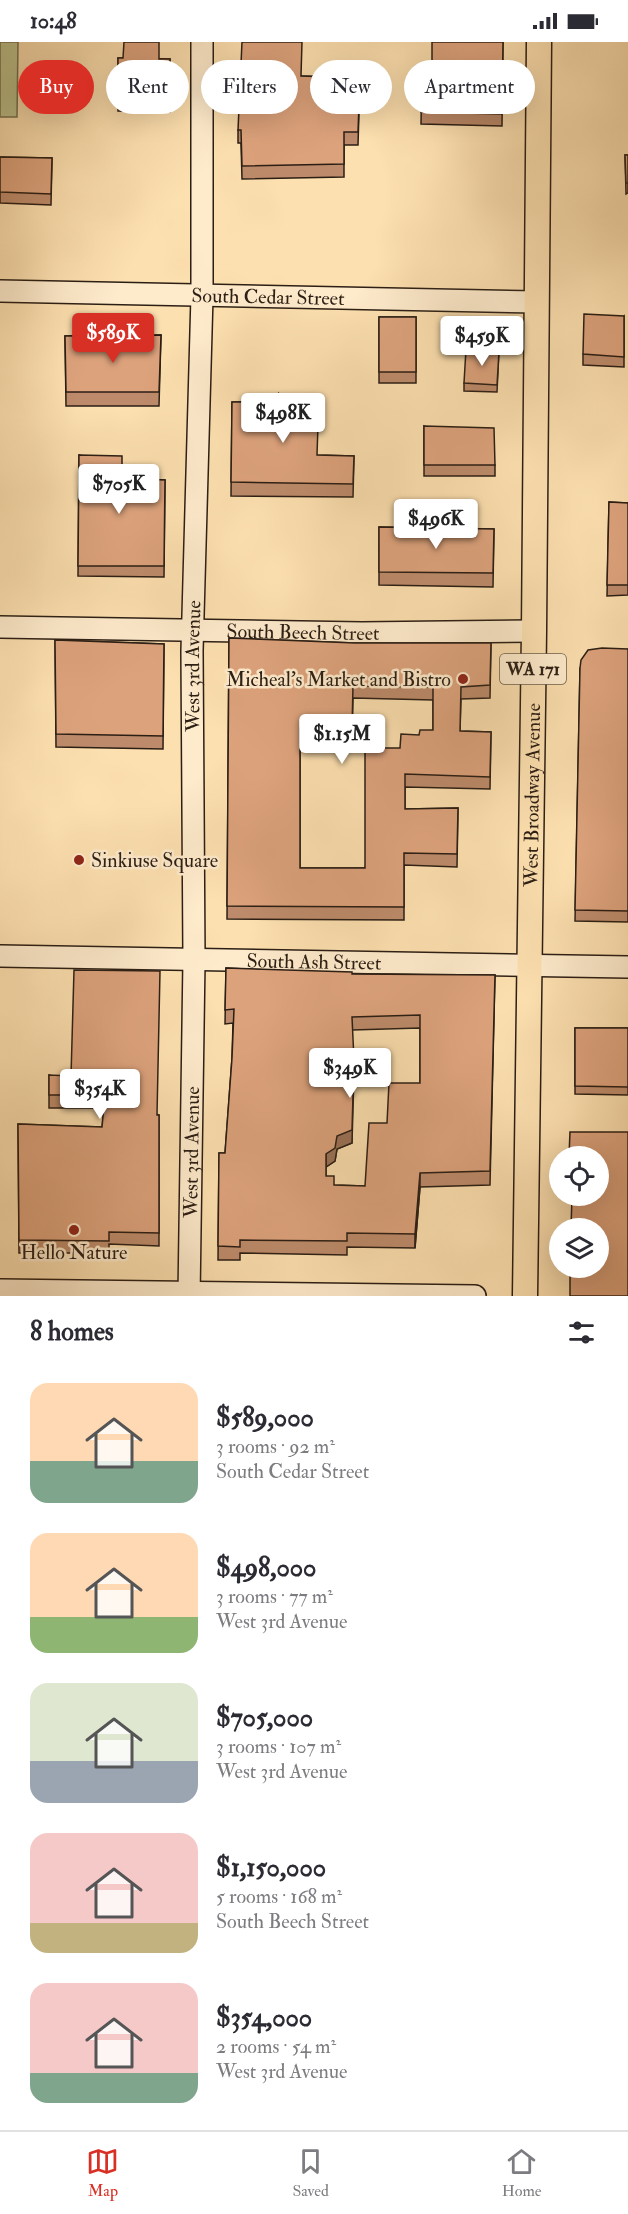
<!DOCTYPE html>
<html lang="en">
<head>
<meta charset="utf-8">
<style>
  :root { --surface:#fff; --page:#f2f2f3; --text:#2b2b33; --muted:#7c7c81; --line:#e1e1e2; --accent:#d93025 }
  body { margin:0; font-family:"IM FELL Double Pica",serif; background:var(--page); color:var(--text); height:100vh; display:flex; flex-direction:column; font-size:22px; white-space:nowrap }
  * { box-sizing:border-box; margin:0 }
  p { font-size:20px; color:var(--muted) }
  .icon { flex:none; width:33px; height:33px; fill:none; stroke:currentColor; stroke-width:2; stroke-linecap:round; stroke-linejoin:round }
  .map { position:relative; height:1254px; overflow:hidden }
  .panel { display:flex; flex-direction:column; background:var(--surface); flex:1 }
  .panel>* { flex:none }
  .banner { position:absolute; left:18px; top:18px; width:592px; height:54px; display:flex; gap:12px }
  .controls { position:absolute; left:549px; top:1104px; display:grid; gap:12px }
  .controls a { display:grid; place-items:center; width:60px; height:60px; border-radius:50%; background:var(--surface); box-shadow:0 6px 24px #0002; font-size:30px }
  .price { position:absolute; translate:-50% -51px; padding:0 14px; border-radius:6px; background:#fff; color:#222; font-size:20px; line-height:39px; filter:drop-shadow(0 2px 3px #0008) }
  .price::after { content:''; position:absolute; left:50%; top:36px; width:18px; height:14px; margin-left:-9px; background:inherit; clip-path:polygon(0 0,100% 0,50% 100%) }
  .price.on { background:var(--accent); color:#fff }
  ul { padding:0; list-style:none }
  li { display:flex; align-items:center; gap:18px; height:150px; padding:0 30px }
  li span { display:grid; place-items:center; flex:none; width:168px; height:120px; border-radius:18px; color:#555 }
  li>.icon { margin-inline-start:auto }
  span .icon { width:72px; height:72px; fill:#fffc; stroke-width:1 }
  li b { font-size:26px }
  h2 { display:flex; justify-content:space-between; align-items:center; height:72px; padding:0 30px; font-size:26px }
  .tag { padding:0 21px; border-radius:27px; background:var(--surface); box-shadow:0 6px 24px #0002; font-size:21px; line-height:54px }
  .tag.on { background:var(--accent); color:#fff }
  .status { display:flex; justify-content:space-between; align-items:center; height:42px; padding:0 30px; background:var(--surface); direction:ltr }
  .status svg { height:16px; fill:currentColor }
  .dock { display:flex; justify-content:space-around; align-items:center; height:84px; border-top:2px solid var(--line); background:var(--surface); font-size:16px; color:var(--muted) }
  .dock a { display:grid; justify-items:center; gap:3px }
  .dock .on { color:var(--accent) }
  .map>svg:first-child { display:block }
</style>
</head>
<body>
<div class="status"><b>10:48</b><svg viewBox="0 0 49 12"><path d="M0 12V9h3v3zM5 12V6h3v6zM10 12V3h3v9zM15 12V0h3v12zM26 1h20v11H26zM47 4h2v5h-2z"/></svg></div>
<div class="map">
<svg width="628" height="1254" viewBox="0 0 628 1254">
  <rect width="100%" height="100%" fill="#fde0b0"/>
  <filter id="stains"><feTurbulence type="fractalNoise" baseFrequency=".00333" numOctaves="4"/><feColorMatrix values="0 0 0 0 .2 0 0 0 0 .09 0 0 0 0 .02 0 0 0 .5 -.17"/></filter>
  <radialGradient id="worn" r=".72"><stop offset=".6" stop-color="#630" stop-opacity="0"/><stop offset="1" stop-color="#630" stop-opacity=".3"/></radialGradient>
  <path fill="#bcc38e" stroke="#747051" stroke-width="1.5" d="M 0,0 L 18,0 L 17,75 L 0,75 Z"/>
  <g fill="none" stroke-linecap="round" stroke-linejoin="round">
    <g stroke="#2b1e14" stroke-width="24">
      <g id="secondary">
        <path id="s1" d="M 0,249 L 536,260"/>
        <path id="s2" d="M 0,585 L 362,591 L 534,589"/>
        <path id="s3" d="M 0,914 L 628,925"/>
        <path d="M 0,1248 L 475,1254"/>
        <path id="s4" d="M 189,1254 L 194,918 L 192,609 L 202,254 L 202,0"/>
      </g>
    </g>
    <g stroke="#2b1e14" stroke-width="27">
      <g id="primary">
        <path id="s5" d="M 525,1254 L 534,589 L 539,0"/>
      </g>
    </g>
    <use href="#secondary" stroke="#feebcc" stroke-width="21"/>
    <use href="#primary" stroke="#fde0b0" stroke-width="24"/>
  </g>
  <path fill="#bd8b6b" stroke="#2b1e14" stroke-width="1.5" fill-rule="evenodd" d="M 503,0 L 502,84 L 421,82 L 422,25 L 432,24 Z
    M 118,16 L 170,17 L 170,70 L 118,69 Z
    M 301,34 L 360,36 L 358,103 L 344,103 L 344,135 L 242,137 L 241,101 L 238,101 L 238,88 Z
    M 625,113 L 628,113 L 628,151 L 626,152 Z
    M 0,115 L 52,116 L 51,163 L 0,161 Z
    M 624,274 L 624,325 L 583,323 L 583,312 Z
    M 379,275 L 416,275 L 416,341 L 379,341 Z
    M 161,293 L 159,364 L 66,364 L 65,294 Z
    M 499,309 L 497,350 L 464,349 L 464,341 Z
    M 279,352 L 317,413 L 354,414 L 353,455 L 231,454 L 232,360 L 279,360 Z
    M 424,384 L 495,423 L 495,434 L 424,434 Z
    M 79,413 L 122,425 L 143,437 L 165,438 L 164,535 L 78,534 Z
    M 609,460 L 628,461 L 628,553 L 607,554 Z
    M 379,485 L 494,487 L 493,545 L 379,543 Z
    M 229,596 L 355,601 L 491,601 L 490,656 L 461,657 L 460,689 L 491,690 L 490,747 L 405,745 L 405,767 L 458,766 L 457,825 L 404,823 L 404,878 L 227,877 ZM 353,656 L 433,658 L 433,688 L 419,693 L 400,706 L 365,826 L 300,826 L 300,699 L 352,699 Z
    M 55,598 L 164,602 L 163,707 L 56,705 Z
    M 628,607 L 628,880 L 575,879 L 580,626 Z
    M 226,926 L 352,932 L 495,933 L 490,1143 L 420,1145 L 415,1206 L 347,1205 L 347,1213 L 240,1211 L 240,1218 L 218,1218 L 219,1111 L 225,1111 L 232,1016 L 233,981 L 225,982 ZM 420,986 L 420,1041 L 365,1144 L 334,1143 L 326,1134 L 326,1125 L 335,1119 L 337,1107 L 352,1101 L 352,988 Z
    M 575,986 L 628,986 L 628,1053 L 575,1052 Z
    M 49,1033 L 159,1073 L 159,1204 L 109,1202 L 109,1211 L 19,1211 L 18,1082 L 102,1085 L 104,1066 L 49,1066 Z"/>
  <path fill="#9a7157" stroke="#2b1e14" stroke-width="1.5" d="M 354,1031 L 352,1101 L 337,1107 L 335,1119 L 326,1125 L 326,1112 Z
    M 420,1131 L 420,1145 L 415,1206 L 415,1192 Z"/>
  <path fill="#dca27c" stroke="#2b1e14" stroke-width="1.5" fill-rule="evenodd" d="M 124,0 L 159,0 L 159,17 L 170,17 L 170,59 L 118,58 L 118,16 L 123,16 Z
    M 242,0 L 302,0 L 301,34 L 360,36 L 358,90 L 344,90 L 344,122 L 242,124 L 241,88 L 238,88 Z
    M 432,0 L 503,0 L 502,72 L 421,70 L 422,25 L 432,24 Z
    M 625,113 L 628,113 L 628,141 L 626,141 Z
    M 0,115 L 52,116 L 51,152 L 0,150 Z
    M 584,272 L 624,274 L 624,315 L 583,312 Z
    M 379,275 L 416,275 L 416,330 L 379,330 Z
    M 161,293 L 159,350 L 66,350 L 65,294 Z
    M 466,307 L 499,309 L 497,343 L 464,341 Z
    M 279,352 L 319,353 L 317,413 L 354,414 L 353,442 L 231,440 L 232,360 L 280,360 Z
    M 424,384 L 494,386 L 495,423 L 424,423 Z
    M 79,413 L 122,414 L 122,425 L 143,426 L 143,437 L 165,438 L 164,524 L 78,524 Z
    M 609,460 L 628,461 L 628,543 L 607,543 Z
    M 379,485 L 494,487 L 493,531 L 379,530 Z
    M 229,596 L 355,601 L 491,601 L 490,643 L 461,645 L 460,689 L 491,690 L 490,735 L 405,732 L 405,767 L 458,766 L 457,812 L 404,811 L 404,865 L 227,864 ZM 353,644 L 433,645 L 433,688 L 420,688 L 419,693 L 401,692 L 400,706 L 365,706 L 365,826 L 300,826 L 300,686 L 352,687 Z
    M 55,598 L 164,602 L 163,694 L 56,692 Z
    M 602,606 L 628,607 L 628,869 L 575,868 L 580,626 L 581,618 L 588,608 Z
    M 226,926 L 352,930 L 352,932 L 495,933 L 490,1129 L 420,1131 L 415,1192 L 347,1191 L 347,1199 L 240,1198 L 240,1205 L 218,1204 L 219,1111 L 225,1111 L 232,1016 L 234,967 L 225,968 ZM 420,973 L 420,1041 L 389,1041 L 387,1081 L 369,1081 L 365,1144 L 334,1143 L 334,1134 L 326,1134 L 326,1112 L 335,1106 L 337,1094 L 352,1088 L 354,1018 L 352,975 Z
    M 74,928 L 160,929 L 157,1073 L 159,1073 L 159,1191 L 109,1190 L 109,1199 L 19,1198 L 18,1082 L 102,1085 L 105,1053 L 49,1053 L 49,1033 L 71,1034 Z
    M 575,986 L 628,986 L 628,1045 L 575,1044 Z
    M 570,1090 L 628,1090 L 628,1254 L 570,1254 L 570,1226 L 598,1226 L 598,1186 L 571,1186 L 572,1154 L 598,1154 L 598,1114 L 569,1114 Z"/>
  <g fill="#8f2418" stroke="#feebcc" stroke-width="2">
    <circle cx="463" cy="637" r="6"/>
    <circle cx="79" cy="818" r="6"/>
    <circle cx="74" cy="1188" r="6"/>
  </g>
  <g text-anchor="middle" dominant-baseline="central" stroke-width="5" stroke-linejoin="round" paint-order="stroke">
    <rect fill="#feebcc" stroke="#6a5c4b" stroke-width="1.5" x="500" y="612" width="66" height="30" rx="4.5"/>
    <g font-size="18" font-weight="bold" fill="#2b1e14">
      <text x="533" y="627">WA 171</text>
    </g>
    <g font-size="20" fill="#2b1e14" stroke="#feebcc">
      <text stroke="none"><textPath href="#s1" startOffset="268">South Cedar Street</textPath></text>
      <text stroke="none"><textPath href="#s2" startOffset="303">South Beech Street</textPath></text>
      <text stroke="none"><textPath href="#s4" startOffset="630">West 3rd Avenue</textPath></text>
      <text stroke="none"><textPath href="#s5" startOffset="501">West Broadway Avenue</textPath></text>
      <text stroke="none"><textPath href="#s3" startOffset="314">South Ash Street</textPath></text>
      <text stroke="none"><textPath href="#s4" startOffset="144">West 3rd Avenue</textPath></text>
    </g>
    <g font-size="20" fill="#2b1e14" stroke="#feebcc" text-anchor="end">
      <text x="451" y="637">Micheal's Market and Bistro</text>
      <text x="91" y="818" text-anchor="start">Sinkiuse Square</text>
      <text x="74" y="1210" text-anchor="middle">Hello Nature</text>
    </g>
  </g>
  <rect width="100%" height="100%" filter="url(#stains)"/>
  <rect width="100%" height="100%" fill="url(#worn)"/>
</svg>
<div class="controls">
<a><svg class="icon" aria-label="locate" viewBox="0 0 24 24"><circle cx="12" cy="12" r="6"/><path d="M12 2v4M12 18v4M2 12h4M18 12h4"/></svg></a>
<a><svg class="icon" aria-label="layers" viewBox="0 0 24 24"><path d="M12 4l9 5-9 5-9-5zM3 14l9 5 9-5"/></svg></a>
</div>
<b class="price on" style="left:113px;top:322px">$589K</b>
<b class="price" style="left:482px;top:325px">$459K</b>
<b class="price" style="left:283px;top:402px">$498K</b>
<b class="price" style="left:119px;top:473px">$705K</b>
<b class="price" style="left:436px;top:508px">$496K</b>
<b class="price" style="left:342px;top:723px">$1.15M</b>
<b class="price" style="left:350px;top:1057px">$349K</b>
<b class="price" style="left:100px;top:1078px">$354K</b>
<div class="banner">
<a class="tag on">Buy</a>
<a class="tag">Rent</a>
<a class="tag">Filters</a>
<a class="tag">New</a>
<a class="tag">Apartment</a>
</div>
</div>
<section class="panel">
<h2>8 homes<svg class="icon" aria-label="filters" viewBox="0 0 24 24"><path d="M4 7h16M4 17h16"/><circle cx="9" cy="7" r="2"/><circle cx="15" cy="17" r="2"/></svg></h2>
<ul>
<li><span style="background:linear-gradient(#ffd9b3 65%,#7fa58c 0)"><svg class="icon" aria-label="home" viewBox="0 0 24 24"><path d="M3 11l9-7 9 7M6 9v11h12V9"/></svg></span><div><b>$589,000</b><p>3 rooms · 92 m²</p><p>South Cedar Street</p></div></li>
<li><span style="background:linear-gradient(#ffd9b3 70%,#8fb573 0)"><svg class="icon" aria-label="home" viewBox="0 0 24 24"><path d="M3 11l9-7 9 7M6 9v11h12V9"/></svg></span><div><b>$498,000</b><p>3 rooms · 77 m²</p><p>West 3rd Avenue</p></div></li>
<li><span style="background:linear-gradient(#dfe7d0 65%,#9aa5b1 0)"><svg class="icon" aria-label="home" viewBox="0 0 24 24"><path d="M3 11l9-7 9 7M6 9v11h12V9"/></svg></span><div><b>$705,000</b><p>3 rooms · 107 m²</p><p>West 3rd Avenue</p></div></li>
<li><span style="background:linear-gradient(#f6c9c9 75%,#c2b280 0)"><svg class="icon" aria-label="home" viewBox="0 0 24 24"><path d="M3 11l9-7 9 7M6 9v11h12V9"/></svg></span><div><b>$1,150,000</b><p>5 rooms · 168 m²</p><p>South Beech Street</p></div></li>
<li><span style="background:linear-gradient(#f6c9c9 75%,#7fa58c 0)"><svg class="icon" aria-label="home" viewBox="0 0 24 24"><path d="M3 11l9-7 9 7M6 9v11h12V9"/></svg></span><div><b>$354,000</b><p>2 rooms · 54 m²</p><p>West 3rd Avenue</p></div></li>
</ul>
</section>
<nav class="dock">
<a class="on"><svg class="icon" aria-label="map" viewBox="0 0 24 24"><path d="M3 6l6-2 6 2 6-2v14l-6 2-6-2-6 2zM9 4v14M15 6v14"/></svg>Map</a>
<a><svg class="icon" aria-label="saved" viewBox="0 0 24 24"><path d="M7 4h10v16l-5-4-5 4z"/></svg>Saved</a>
<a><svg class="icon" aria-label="home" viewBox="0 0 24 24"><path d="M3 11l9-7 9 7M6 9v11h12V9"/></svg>Home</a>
</nav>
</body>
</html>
